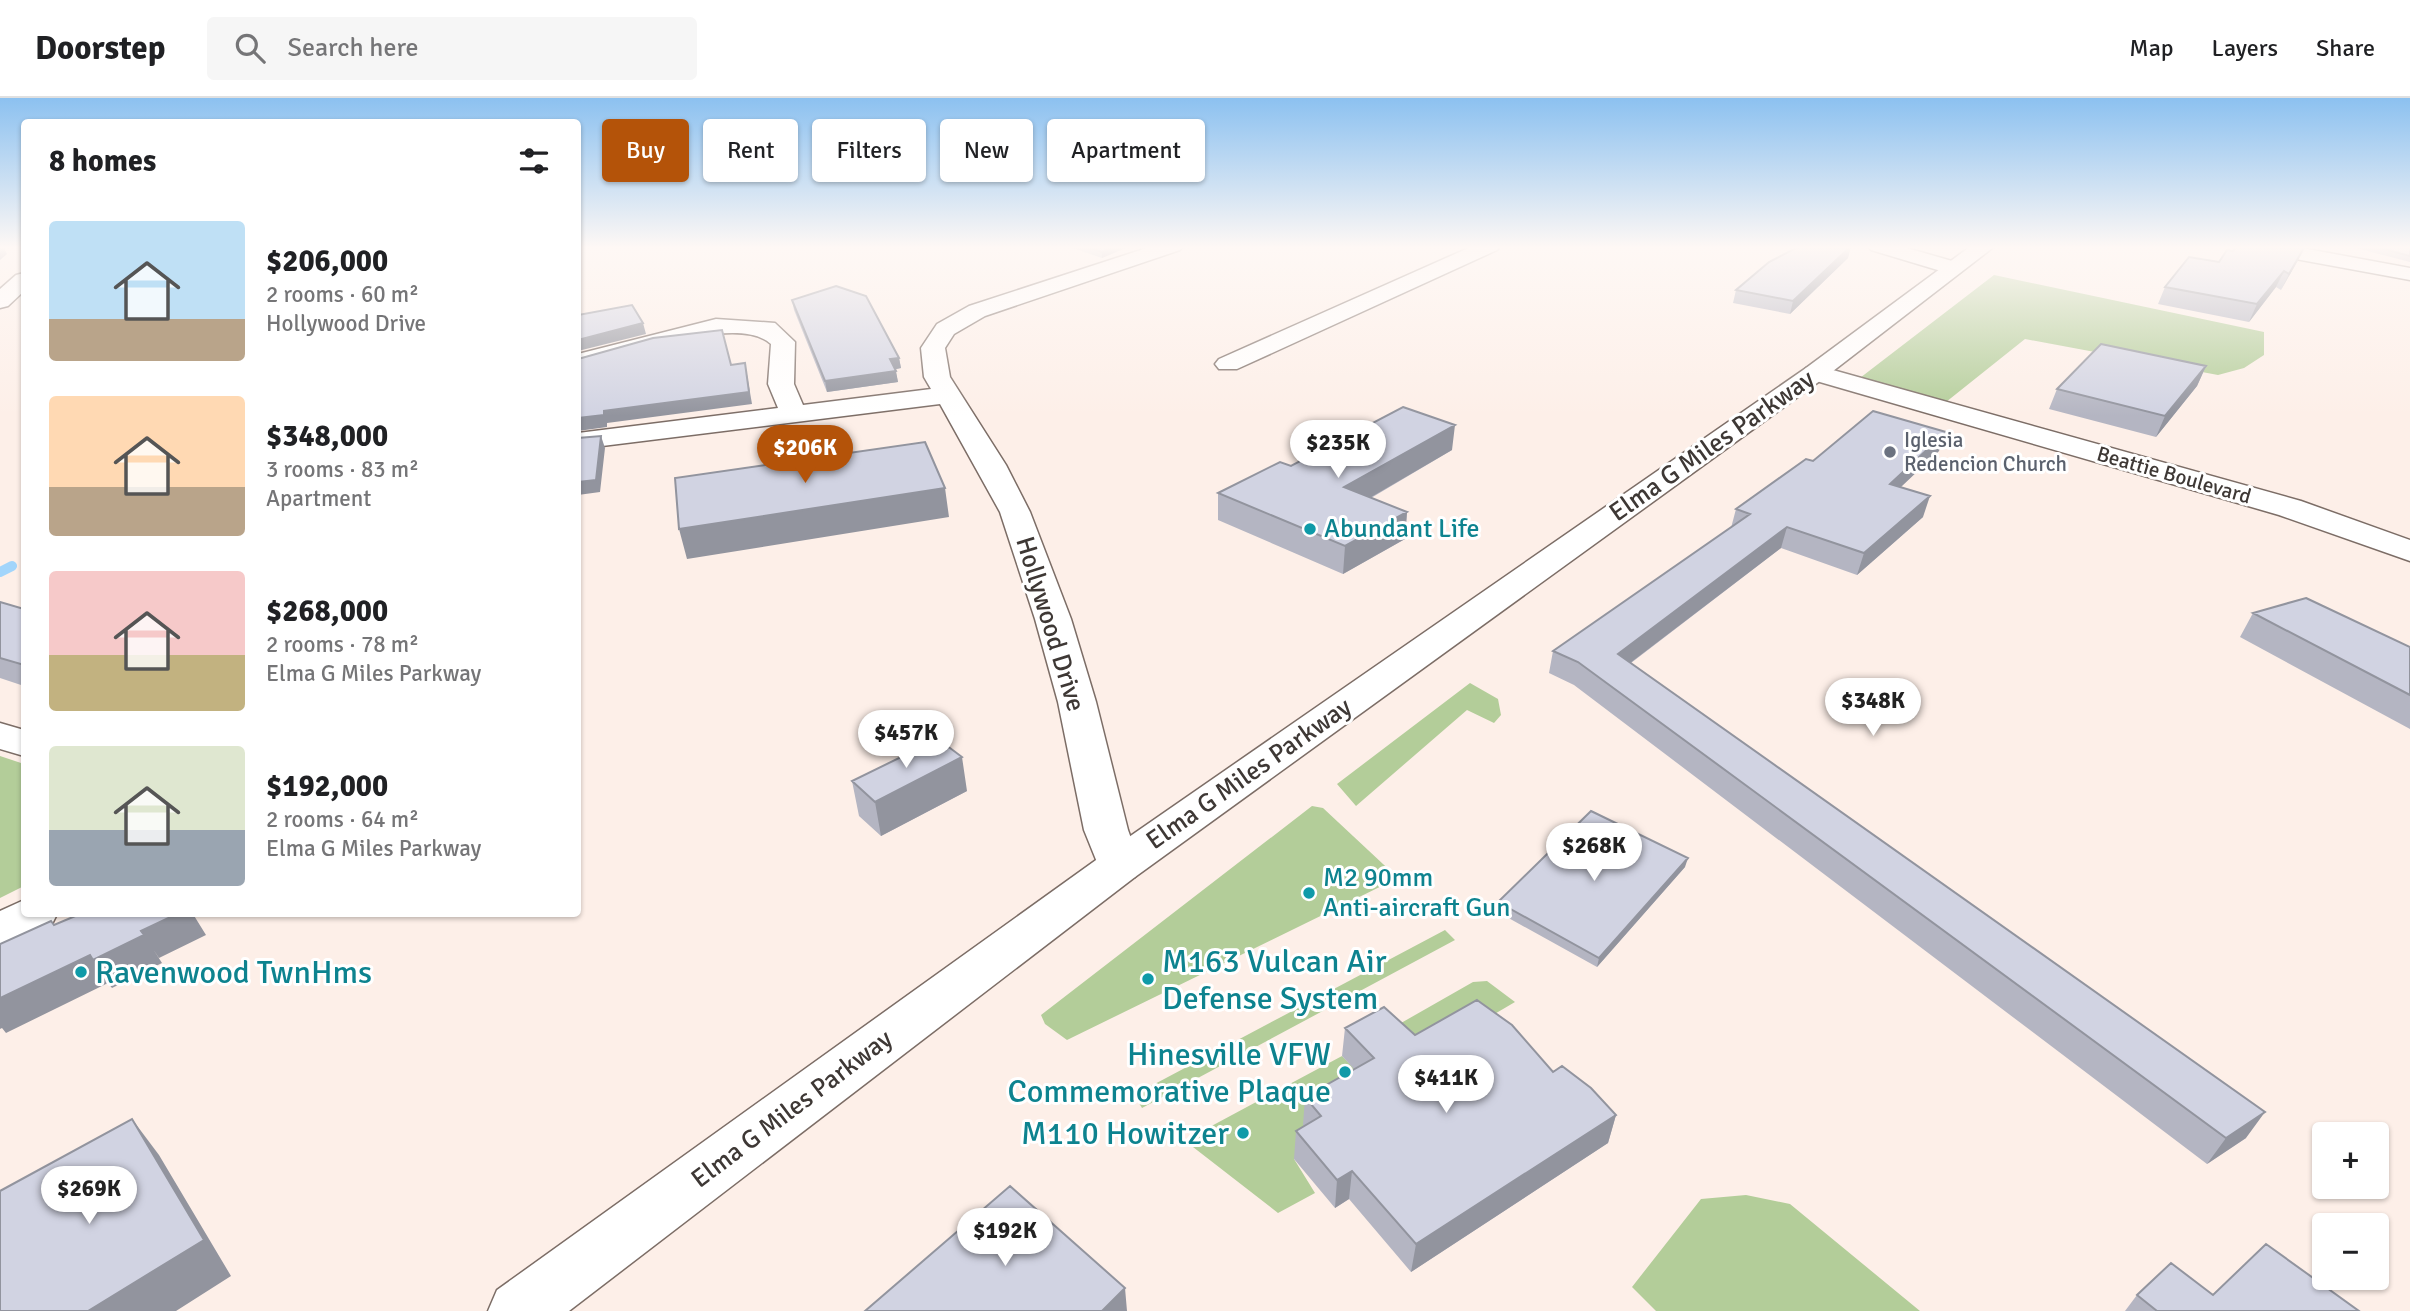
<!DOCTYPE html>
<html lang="en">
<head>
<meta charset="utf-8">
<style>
  :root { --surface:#fff; --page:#f6f6f6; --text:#202124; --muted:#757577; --line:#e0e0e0; --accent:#b45309 }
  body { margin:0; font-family:Signika,sans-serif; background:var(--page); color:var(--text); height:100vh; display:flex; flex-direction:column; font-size:26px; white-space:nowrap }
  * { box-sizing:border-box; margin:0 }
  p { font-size:23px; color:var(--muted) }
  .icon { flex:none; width:38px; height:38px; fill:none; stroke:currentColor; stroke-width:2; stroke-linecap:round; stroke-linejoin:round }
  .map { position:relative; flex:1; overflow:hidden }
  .side { position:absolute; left:21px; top:21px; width:560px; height:798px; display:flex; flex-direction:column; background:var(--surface); border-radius:7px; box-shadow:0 2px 5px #0004 }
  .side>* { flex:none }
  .banner { position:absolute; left:602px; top:21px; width:665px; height:63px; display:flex; gap:14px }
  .controls { position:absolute; left:2312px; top:1024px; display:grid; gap:14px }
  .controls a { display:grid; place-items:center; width:77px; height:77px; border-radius:7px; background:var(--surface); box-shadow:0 2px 5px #0004; font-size:35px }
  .price { position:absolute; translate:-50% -60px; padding:0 16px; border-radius:24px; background:#fff; color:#222; font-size:23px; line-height:46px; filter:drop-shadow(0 2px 4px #0008) }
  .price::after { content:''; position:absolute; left:50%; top:42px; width:21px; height:16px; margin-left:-10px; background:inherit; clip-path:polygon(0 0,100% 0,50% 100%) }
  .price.current { background:var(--accent); color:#fff }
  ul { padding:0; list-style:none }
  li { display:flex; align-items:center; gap:21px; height:175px; padding:0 28px }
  li span { display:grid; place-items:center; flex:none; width:196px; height:140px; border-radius:7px; color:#555 }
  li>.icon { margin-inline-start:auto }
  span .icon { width:84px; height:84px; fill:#fffc; stroke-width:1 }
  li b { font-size:30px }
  h2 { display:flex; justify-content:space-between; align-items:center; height:84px; padding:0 28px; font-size:30px }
  .chip { padding:0 24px; border-radius:7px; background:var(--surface); box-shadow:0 2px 5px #0004; font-size:24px; line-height:63px }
  .chip.current { background:var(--accent); color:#fff }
  header { display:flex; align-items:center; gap:42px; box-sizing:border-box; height:98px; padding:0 35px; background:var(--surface); border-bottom:2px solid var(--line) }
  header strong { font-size:33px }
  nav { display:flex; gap:38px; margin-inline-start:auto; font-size:24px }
  .search { width:490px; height:63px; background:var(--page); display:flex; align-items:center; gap:18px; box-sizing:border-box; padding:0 24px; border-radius:7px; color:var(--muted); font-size:26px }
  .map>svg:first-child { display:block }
</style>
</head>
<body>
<header>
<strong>Doorstep</strong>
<div class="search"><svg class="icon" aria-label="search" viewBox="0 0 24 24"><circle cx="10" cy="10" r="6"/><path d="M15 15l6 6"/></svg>Search here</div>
<nav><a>Map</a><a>Layers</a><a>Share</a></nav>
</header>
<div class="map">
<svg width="2410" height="1213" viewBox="0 0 2410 1213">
  <rect width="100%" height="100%" fill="#fdefe8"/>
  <path fill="#b3cd99" d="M 1994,177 L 2264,234 L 2264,257 L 2244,270 L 2218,277 L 2025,241 L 1941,308 L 1856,283 Z
    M 1470,585 L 1498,601 L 1501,617 L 1494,625 L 1467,612 L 1356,708 L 1337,686 Z
    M 0,658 L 24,666 L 24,788 L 0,800 Z
    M 1312,708 L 1323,710 L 1398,780 L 1067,942 L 1045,926 L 1041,917 Z
    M 1445,832 L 1455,842 L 1142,1010 L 1134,997 Z
    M 1487,883 L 1515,904 L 1411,965 L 1380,937 L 1473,884 Z
    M 1342,958 L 1371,988 L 1319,1046 L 1294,1061 L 1315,1095 L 1278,1115 L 1193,1049 L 1191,1039 Z
    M 1746,1097 L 1790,1106 L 1920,1213 L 1656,1213 L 1632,1189 L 1701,1101 Z"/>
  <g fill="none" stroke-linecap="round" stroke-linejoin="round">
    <path stroke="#a2d5fb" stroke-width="10" d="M 0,474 L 12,468"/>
    <g stroke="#7c6d66" stroke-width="3">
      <path id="minor" d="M 1153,148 L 1183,148 L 1180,152 L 985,218 L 954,236 L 945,250 L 950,279 L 1006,367 L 1030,414 L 1071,521 L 1096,604 L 1128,732 L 1141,768 L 1135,779 L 1119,783 L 1103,779 L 1084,732 L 1058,604 L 1035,521 L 1000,414 L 940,306 L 578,351 L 578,335 L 778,310 L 768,286 L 771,246 C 736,214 621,261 578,271 L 578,256 L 716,221 L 775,225 L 795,244 L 794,286 L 803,307 L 931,291 L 924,279 L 921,250 L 937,226 L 969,208 Z
        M 1473,148 L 1500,148 L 1497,152 L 1237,271 L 1219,271 L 1215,266 L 1219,261 Z
        M 2247,148 L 2291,148 L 2410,170 L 2410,182 L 2257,154 Z
        M 24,175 L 24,193 L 8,208 L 0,210 L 0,191 L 16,177 Z
        M 1815,267 L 2301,403 L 2410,442 L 2410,463 L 2279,417 L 1806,280 L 1802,275 L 1806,270 Z
        M 0,625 L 24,632 L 24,658 L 0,651 Z
        M 24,802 L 24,816 L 57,816 L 51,828 L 0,850 L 0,813 Z"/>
    </g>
    <g stroke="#7c6d66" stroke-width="3">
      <path id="tertiary" d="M 1868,148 L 1900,148 L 1959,165 L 1962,170 L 1951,176 L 1871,152 Z"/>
    </g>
    <g stroke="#7c6d66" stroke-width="3">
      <path id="primary" d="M 1971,148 L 1995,148 L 1824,280 L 1135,779 L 569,1213 L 488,1213 L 497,1192 L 1103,757 L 1806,270 Z"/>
    </g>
    <use href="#minor" fill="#fff" fill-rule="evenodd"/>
    <use href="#tertiary" fill="#fff" fill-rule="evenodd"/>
    <use href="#primary" fill="#fff" fill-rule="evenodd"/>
  </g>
  <path fill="#b4b5c2" d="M 1067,148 L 1130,148 L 1102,160 Z
    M 1851,148 L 1848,160 L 1790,216 L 1733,205 L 1736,192 Z
    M 2237,148 L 2306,148 L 2305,148 L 2281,192 L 2276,189 L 2249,224 L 2158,206 L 2165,189 L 2219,164 Z
    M 2348,148 L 2410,148 L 2410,164 Z
    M 792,202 L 899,260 L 901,270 L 895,271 L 898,284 L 827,294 L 794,212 Z
    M 2206,268 L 2197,288 L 2156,339 L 2049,311 L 2057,291 Z
    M 1452,352 L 1371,400 L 1407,414 L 1405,441 L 1343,476 L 1218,422 L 1218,395 L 1291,368 Z
    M 1939,353 L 1900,389 L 1923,419 L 1857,477 L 1781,450 L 1631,565 L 2246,1040 L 2207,1066 L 1574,587 L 1549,575 L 1553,553 L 1731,430 L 1736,411 Z
    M 0,504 L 24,511 L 24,588 L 0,580 Z
    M 2253,515 L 2410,549 L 2410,631 L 2240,539 Z
    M 852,683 L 967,693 L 881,738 L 859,718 Z
    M 1685,769 L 1597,869 L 1496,813 L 1498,804 Z
    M 1345,930 L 1415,937 L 1553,974 L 1616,1017 L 1608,1045 L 1411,1174 L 1349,1101 L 1335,1110 L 1294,1061 L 1296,1033 L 1304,1028 L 1303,1027 L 1305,999 L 1354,971 L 1342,958 Z
    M 2137,1197 L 2213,1197 L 2359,1213 L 2125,1213 Z"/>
  <path fill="#92949e" d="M 0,148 L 3,148 L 7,156 L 0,162 Z
    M 1116,148 L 1130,148 L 1102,160 L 1102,154 Z
    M 1851,148 L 1848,160 L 1790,216 L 1793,203 Z
    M 2305,148 L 2297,164 L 2281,192 L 2289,176 Z
    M 2284,173 L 2276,189 L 2249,224 L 2257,206 Z
    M 643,225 L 646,236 L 578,253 L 578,242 Z
    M 899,260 L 901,270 L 892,272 L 890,261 Z
    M 745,265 L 752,306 L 607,325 L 607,329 L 578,333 L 578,320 L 604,313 Z
    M 2206,268 L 2197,288 L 2156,339 L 2165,318 Z
    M 896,273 L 898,284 L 827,294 L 825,283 Z
    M 1455,327 L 1452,352 L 1342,416 L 1344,389 Z
    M 1946,334 L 1939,353 L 1883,406 L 1890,386 Z
    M 601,338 L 605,350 L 600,394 L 578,397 L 578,384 Z
    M 945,390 L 949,419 L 687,461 L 679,431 Z
    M 1930,398 L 1923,419 L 1857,477 L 1864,455 Z
    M 1407,414 L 1405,441 L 1343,476 L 1345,448 Z
    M 1787,429 L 1781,450 L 1613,578 L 1618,556 Z
    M 962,659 L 967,693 L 881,738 L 875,704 Z
    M 1688,760 L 1685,769 L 1597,869 L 1599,860 Z
    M 177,816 L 193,816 L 206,837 L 159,860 L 141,833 Z
    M 144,837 L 162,865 L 112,890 L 108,885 L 6,935 L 2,930 L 0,931 L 0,900 L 90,857 Z
    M 2265,1014 L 2246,1040 L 2207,1066 L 2226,1040 Z
    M 1616,1017 L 1608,1045 L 1411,1174 L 1416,1146 Z
    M 132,1021 L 159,1057 L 231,1178 L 176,1213 L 88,1213 Z
    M 1352,1073 L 1349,1101 L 1335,1110 L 1337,1082 Z
    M 1125,1190 L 1127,1213 L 1102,1213 Z"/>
  <path fill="#d1d3e2" stroke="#92949e" stroke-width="2" d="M 1083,148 L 1116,148 L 1102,154 Z
    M 1800,148 L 1851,148 L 1793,203 L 1736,192 L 1769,164 Z
    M 2237,148 L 2305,148 L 2289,176 L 2284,173 L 2257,206 L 2165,189 L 2189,159 L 2219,164 L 2227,152 L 2233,153 Z
    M 2373,148 L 2410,148 L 2410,158 Z
    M 836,188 L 866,198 L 899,260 L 890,261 L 896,273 L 825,283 L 792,202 Z
    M 632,207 L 643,225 L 578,242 L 578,217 Z
    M 722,232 L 731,267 L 745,265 L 749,294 L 604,313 L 604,317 L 578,320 L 578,261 L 653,240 Z
    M 2101,246 L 2206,268 L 2165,318 L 2057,291 Z
    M 1403,309 L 1455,327 L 1344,389 L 1407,414 L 1345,448 L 1218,395 L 1280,364 L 1291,368 Z
    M 1873,313 L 1946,334 L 1890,386 L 1930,398 L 1864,455 L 1787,429 L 1618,556 L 2265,1014 L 2226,1040 L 1578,564 L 1553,553 L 1750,416 L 1736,411 L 1806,361 L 1813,363 Z
    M 601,338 L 596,382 L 578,384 L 578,340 Z
    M 925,344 L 945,390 L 679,431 L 675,380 Z
    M 2306,500 L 2410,549 L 2410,597 L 2253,515 Z
    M 0,504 L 24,511 L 24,567 L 0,560 Z
    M 938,641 L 962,659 L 875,704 L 852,683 Z
    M 1591,713 L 1688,760 L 1599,860 L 1498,804 Z
    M 80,816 L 177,816 L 141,833 L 144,837 L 93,862 L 90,857 L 0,900 L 0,846 L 51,823 L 54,827 Z
    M 1477,902 L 1512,927 L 1553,974 L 1562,968 L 1591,990 L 1616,1017 L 1416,1146 L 1352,1073 L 1337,1082 L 1296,1033 L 1321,1018 L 1305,999 L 1374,960 L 1345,930 L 1384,909 L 1415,937 Z
    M 132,1021 L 204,1142 L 88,1213 L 0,1213 L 0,1093 Z
    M 1010,1088 L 1125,1190 L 1102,1213 L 865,1213 Z
    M 2266,1146 L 2359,1213 L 2157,1213 L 2137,1197 L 2171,1165 L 2213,1197 Z"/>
  <linearGradient id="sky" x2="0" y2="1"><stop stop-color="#8cc1f0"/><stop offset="0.47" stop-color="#fef8f5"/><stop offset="1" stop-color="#fef8f5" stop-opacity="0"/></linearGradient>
  <rect width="2410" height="318" fill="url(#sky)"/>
  <circle fill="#6b7280" stroke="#fff" stroke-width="2.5" cx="1890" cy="354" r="7"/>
  <g fill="#0f9aa8" stroke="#fff" stroke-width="2.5">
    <circle cx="1310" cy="431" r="7"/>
    <circle cx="1309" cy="795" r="7"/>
    <circle cx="81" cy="874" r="7"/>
    <circle cx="1148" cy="881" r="7"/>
    <circle cx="1345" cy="974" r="7"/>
    <circle cx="1243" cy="1035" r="7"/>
  </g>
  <g text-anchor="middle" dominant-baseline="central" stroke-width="6" stroke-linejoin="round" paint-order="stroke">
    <g font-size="21" fill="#5b616d" stroke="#fff" text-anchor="start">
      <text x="1904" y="342">Iglesia<tspan x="1904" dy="24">Redencion Church</tspan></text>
    </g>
    <g font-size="21" fill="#3e3835" stroke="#fff">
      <text transform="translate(2174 377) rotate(16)">Beattie Boulevard</text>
    </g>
    <g font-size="26" fill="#3e3835" stroke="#fff">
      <text transform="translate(1712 348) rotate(-35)">Elma G Miles Parkway</text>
      <text transform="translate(1050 526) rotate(73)">Hollywood Drive</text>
      <text transform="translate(1249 676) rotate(-35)">Elma G Miles Parkway</text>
      <text transform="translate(792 1011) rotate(-37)">Elma G Miles Parkway</text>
    </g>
    <g font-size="26" fill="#0d838f" stroke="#fff" text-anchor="start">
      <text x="1324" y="431">Abundant Life</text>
      <text x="1323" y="780">M2 90mm<tspan x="1323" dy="30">Anti-aircraft Gun</tspan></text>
    </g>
    <g font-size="32" fill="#0d838f" stroke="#fff" text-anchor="start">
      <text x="1162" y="863">M163 Vulcan Air<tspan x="1162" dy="37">Defense System</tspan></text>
      <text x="95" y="874">Ravenwood TwnHms</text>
      <text x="1331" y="956" text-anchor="end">Hinesville VFW<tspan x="1331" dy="37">Commemorative Plaque</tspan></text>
      <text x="1229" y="1035" text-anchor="end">M110 Howitzer</text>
    </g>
  </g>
</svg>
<div class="controls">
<a>+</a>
<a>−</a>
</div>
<b class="price" style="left:1338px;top:382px">$235K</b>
<b class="price current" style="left:805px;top:387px">$206K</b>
<b class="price" style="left:1873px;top:640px">$348K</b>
<b class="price" style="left:906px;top:672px">$457K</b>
<b class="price" style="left:1594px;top:785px">$268K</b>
<b class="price" style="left:1446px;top:1017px">$411K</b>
<b class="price" style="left:89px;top:1128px">$269K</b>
<b class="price" style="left:1005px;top:1170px">$192K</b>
<div class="banner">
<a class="chip current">Buy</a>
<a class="chip">Rent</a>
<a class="chip">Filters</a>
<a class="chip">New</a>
<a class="chip">Apartment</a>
</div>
<section class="side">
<h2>8 homes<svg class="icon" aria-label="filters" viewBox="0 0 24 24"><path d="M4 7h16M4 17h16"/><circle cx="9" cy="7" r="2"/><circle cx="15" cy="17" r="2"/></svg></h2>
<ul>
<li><span style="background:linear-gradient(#bfe0f5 70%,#b9a48a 0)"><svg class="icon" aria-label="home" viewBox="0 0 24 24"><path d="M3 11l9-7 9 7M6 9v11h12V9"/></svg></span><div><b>$206,000</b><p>2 rooms · 60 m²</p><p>Hollywood Drive</p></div></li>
<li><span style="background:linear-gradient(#ffd9b3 65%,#b9a48a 0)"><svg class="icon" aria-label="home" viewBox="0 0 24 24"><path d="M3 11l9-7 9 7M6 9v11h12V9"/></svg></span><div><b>$348,000</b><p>3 rooms · 83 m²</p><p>Apartment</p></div></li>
<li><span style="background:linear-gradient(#f6c9c9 60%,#c2b280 0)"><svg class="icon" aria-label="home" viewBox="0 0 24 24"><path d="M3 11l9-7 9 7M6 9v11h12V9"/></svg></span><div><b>$268,000</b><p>2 rooms · 78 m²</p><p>Elma G Miles Parkway</p></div></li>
<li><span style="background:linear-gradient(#dfe7d0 60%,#9aa5b1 0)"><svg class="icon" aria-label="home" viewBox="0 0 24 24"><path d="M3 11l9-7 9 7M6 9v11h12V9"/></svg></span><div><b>$192,000</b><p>2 rooms · 64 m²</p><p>Elma G Miles Parkway</p></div></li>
</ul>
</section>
</div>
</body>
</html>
